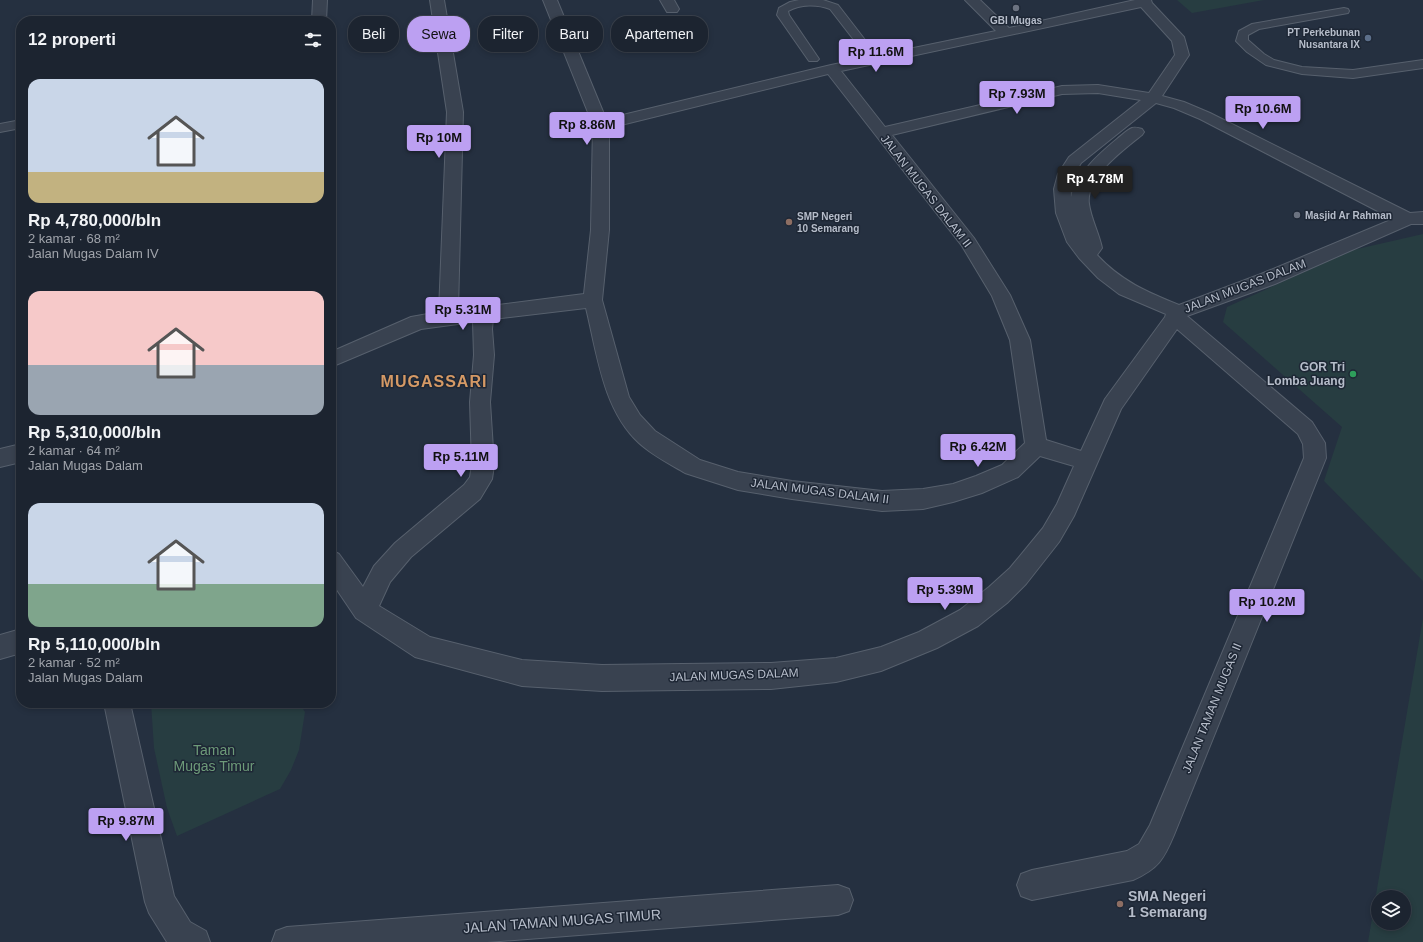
<!DOCTYPE html>
<html lang="id">
<head>
<meta charset="utf-8">
<style>
  :root { --surface:#1c2430; --page:#252c38; --text:#f1f3f6; --muted:#a0a4ab; --line:#3a414c; --accent:#bca0f2 }
  body { margin:0; font-family:Helvetica,sans-serif; background:var(--page); color:var(--text); height:100vh; display:flex; flex-direction:column; font-size:15px; white-space:nowrap }
  * { box-sizing:border-box; margin:0 }
  p { font-size:13px; color:var(--muted) }
  .icon { flex:none; width:22px; height:22px; fill:none; stroke:currentColor; stroke-width:2; stroke-linecap:round; stroke-linejoin:round }
  .map { position:relative; flex:1; overflow:hidden }
  .panel { position:absolute; left:16px; top:16px; width:320px; height:692px; display:flex; flex-direction:column; background:var(--surface); border-radius:16px; box-shadow:0 2px 6px #0003,0 0 0 1px var(--line) }
  .panel>* { flex:none }
  .hud { position:absolute; left:348px; top:16px; width:380px; height:36px; display:flex; gap:8px }
  .buttons { position:absolute; left:1371px; top:890px; display:grid; gap:8px }
  .buttons a { display:grid; place-items:center; width:40px; height:40px; border-radius:50%; background:var(--surface); box-shadow:0 2px 6px #0003,0 0 0 1px var(--line); font-size:20px }
  .price { position:absolute; translate:-50% -34px; padding:0 9px; border-radius:4px; background:var(--accent); color:#111; font-size:13px; line-height:26px; filter:drop-shadow(0 1px 2px #0008) }
  .price::after { content:''; position:absolute; left:50%; top:24px; width:12px; height:9px; margin-left:-6px; background:inherit; clip-path:polygon(0 0,100% 0,50% 100%) }
  .price.current { background:#222; color:#fff }
  ul { padding:0; list-style:none }
  li { display:grid; align-content:center; gap:8px; height:212px; padding:0 12px }
  li span { display:grid; place-items:center; height:124px; border-radius:12px; color:#555 }
  li>.icon { margin-inline-start:auto }
  span .icon { width:72px; height:72px; fill:#fffc; stroke-width:1 }
  li b { font-size:17px }
  h2 { display:flex; justify-content:space-between; align-items:center; height:48px; padding:0 12px; font-size:17px }
  .chip { padding:0 14px; border-radius:16px; background:var(--surface); box-shadow:0 2px 6px #0003,0 0 0 1px var(--line); font-size:14px; line-height:36px }
  .chip.current { background:var(--accent); color:#111 }
  .map>svg:first-child { display:block }
</style>
</head>
<body>
<div class="map">
<svg width="1423" height="942" viewBox="0 0 1423 942">
  <rect width="100%" height="100%" fill="#253040"/>
  <path fill="#273d41" fill-rule="evenodd" d="M 1177,0 L 1264,0 L 1192,13 Z
    M 1423,234 L 1423,581 L 1324,481 L 1342,427 L 1223,322 L 1227,307 L 1353,250 Z
    M 1423,618 L 1423,942 L 1368,942 ZM 1378,897 L 1404,897 L 1404,923 L 1378,923 Z
    M 151,703 L 299,703 L 305,712 L 299,750 L 291,770 L 280,789 L 177,836 L 167,808 L 154,748 Z"/>
  <g fill="none" stroke-linecap="round" stroke-linejoin="round">
    <g stroke="#57606d" stroke-width="2">
      <path id="lane" d="M 799,0 L 823,0 L 838,5 L 879,58 L 881,60 L 879,62 L 871,62 L 830,9 C 817,4 801,4 788,11 L 789,15 L 819,59 L 817,61 L 809,61 L 777,15 L 779,8 L 790,2 Z
        M 1344,8 L 1348,9 L 1349,11 L 1348,13 L 1259,29 L 1248,35 L 1248,40 L 1264,54 L 1274,60 L 1302,67 L 1353,70 L 1423,60 L 1423,68 L 1353,78 L 1302,74 L 1266,65 L 1247,52 L 1236,41 L 1239,31 L 1252,24 Z
        M 21,120 L 21,128 L 0,132 L 0,124 Z"/>
    </g>
    <g stroke="#57606d" stroke-width="2">
      <path id="street" d="M 313,0 L 327,0 L 326,21 L 312,21 Z
        M 430,0 L 444,0 L 463,112 L 458,310 L 584,294 L 591,230 L 593,125 L 543,0 L 557,0 L 606,119 L 831,65 L 996,31 L 965,0 L 980,0 L 1009,28 L 1135,0 L 1151,0 L 1152,3 L 1184,37 L 1189,55 L 1162,96 L 1184,102 L 1210,113 L 1410,213 L 1423,212 L 1423,224 L 1411,224 L 1275,284 L 1187,316 L 1312,422 L 1325,443 L 1326,458 L 1174,835 C 1164,859 1158,869 1133,880 L 1032,900 L 1021,896 L 1017,885 L 1021,874 L 1032,870 L 1127,851 L 1139,844 L 1150,825 L 1304,458 L 1303,444 L 1298,434 L 1177,329 L 1121,409 L 1074,516 L 1059,542 L 1026,584 L 1007,603 L 978,626 L 937,648 L 881,671 L 836,682 L 771,689 L 602,691 L 522,686 L 415,657 L 356,618 L 331,581 L 331,550 L 339,554 L 363,587 L 374,566 L 395,543 L 464,485 L 470,477 L 472,465 L 470,402 L 474,355 L 473,322 L 421,329 L 331,367 L 331,352 L 411,317 L 439,312 L 447,112 ZM 1141,7 L 1172,41 L 1175,55 L 1149,93 L 1098,85 L 1062,86 L 885,127 L 841,71 ZM 828,74 L 962,246 L 992,296 L 1010,340 L 1025,443 L 1002,465 L 976,476 L 953,484 L 923,489 L 882,491 L 792,481 L 738,472 L 700,460 L 655,431 L 640,415 L 629,397 L 602,300 L 609,230 L 609,128 ZM 1098,93 L 1141,100 L 1069,157 L 1058,174 L 1054,189 L 1056,213 L 1067,242 L 1079,258 L 1098,278 L 1119,294 L 1166,314 L 1165,317 L 1105,399 L 1081,451 L 1046,440 L 1030,340 L 1010,295 L 974,238 L 892,135 L 1062,94 ZM 1156,103 L 1174,108 L 1200,119 L 1393,219 L 1261,274 L 1179,305 C 1147,292 1121,281 1097,255 L 1102,248 C 1099,233 1091,219 1089,204 C 1085,178 1123,150 1142,135 L 1144,132 L 1142,129 C 1138,128 1136,127 1132,128 C 1127,130 1122,135 1117,139 C 1099,154 1077,173 1071,197 C 1070,184 1074,174 1081,163 ZM 586,308 C 597,353 603,410 639,443 C 652,455 670,464 685,473 L 738,490 L 792,499 L 882,511 L 923,509 L 953,502 L 982,493 L 1018,477 L 1040,456 L 1074,466 L 1057,504 L 1043,528 L 1010,568 L 989,587 L 960,610 L 919,632 L 881,647 L 836,658 L 771,663 L 602,665 L 522,660 L 430,637 L 379,606 L 390,582 L 411,557 L 480,499 L 492,479 L 494,465 L 490,402 L 494,355 L 492,329 L 493,319 Z
        M 660,0 L 674,0 L 679,9 L 677,12 L 667,12 Z
        M 21,444 L 21,462 L 0,467 L 0,449 Z
        M 21,629 L 21,653 L 0,659 L 0,635 Z
        M 104,703 L 130,703 L 174,896 L 190,922 L 206,931 L 210,942 L 167,942 L 149,913 L 145,902 Z
        M 838,885 L 849,889 L 853,900 L 849,911 L 838,915 L 487,942 L 272,942 L 276,931 L 287,927 Z"/>
    </g>
    <use href="#lane" fill="#394250" fill-rule="evenodd"/>
    <use href="#street" fill="#394250" fill-rule="evenodd"/>
  </g>
  <g fill="#6b7280" stroke="#1e2735" stroke-width="1.5">
    <circle cx="1016" cy="8" r="4"/>
    <circle cx="1297" cy="215" r="4"/>
  </g>
  <circle fill="#5c6f8a" stroke="#1e2735" stroke-width="1.5" cx="1368" cy="38" r="4"/>
  <g fill="#8d6e63" stroke="#1e2735" stroke-width="1.5">
    <circle cx="789" cy="222" r="4"/>
    <circle cx="1120" cy="904" r="4"/>
  </g>
  <circle fill="#2e9e5b" stroke="#1e2735" stroke-width="1.5" cx="1353" cy="374" r="4"/>
  <g text-anchor="middle" dominant-baseline="central" stroke-width="3" stroke-linejoin="round" paint-order="stroke">
    <g font-size="10" font-weight="bold" fill="#b6bdca" stroke="#1e2735" text-anchor="start">
      <text x="1016" y="20" text-anchor="middle">GBI Mugas</text>
      <text x="1360" y="32" text-anchor="end">PT Perkebunan<tspan x="1360" dy="12">Nusantara IX</tspan></text>
      <text x="1305" y="215">Masjid Ar Rahman</text>
      <text x="797" y="216">SMP Negeri<tspan x="797" dy="12">10 Semarang</tspan></text>
    </g>
    <g font-size="12" fill="#b6bdca" stroke="#1e2735">
      <text transform="translate(926 191) rotate(52)">JALAN MUGAS DALAM II</text>
      <text transform="translate(1245 286) rotate(-21)">JALAN MUGAS DALAM</text>
      <text transform="translate(820 491) rotate(7)">JALAN MUGAS DALAM II</text>
      <text transform="translate(734 675) rotate(-2)">JALAN MUGAS DALAM</text>
      <text transform="translate(1212 708) rotate(-68)">JALAN TAMAN MUGAS II</text>
    </g>
    <g font-size="12" font-weight="bold" fill="#b6bdca" stroke="#1e2735" text-anchor="end">
      <text x="1345" y="367">GOR Tri<tspan x="1345" dy="14">Lomba Juang</tspan></text>
    </g>
    <g font-size="14" fill="#6d9b79" stroke="#1e2735">
      <text x="214" y="750">Taman<tspan x="214" dy="16">Mugas Timur</tspan></text>
    </g>
    <g font-size="14" font-weight="bold" fill="#b6bdca" stroke="#1e2735" text-anchor="start">
      <text x="1128" y="896">SMA Negeri<tspan x="1128" dy="16">1 Semarang</tspan></text>
    </g>
    <g font-size="14" fill="#b6bdca" stroke="#1e2735">
      <text transform="translate(562 921) rotate(-4)">JALAN TAMAN MUGAS TIMUR</text>
    </g>
    <g font-size="16" font-weight="bold" letter-spacing="1" fill="#d59965" stroke="#1e2735">
      <text x="434" y="381">MUGASSARI</text>
    </g>
  </g>
</svg>
<div class="buttons">
<a><svg class="icon" aria-label="layers" viewBox="0 0 24 24"><path d="M12 4l9 5-9 5-9-5zM3 14l9 5 9-5"/></svg></a>
</div>
<b class="price" style="left:876px;top:73px">Rp 11.6M</b>
<b class="price" style="left:1017px;top:115px">Rp 7.93M</b>
<b class="price" style="left:1263px;top:130px">Rp 10.6M</b>
<b class="price" style="left:587px;top:146px">Rp 8.86M</b>
<b class="price" style="left:439px;top:159px">Rp 10M</b>
<b class="price current" style="left:1095px;top:200px">Rp 4.78M</b>
<b class="price" style="left:463px;top:331px">Rp 5.31M</b>
<b class="price" style="left:978px;top:468px">Rp 6.42M</b>
<b class="price" style="left:461px;top:478px">Rp 5.11M</b>
<b class="price" style="left:945px;top:611px">Rp 5.39M</b>
<b class="price" style="left:1267px;top:623px">Rp 10.2M</b>
<b class="price" style="left:126px;top:842px">Rp 9.87M</b>
<div class="hud">
<a class="chip">Beli</a>
<a class="chip current">Sewa</a>
<a class="chip">Filter</a>
<a class="chip">Baru</a>
<a class="chip">Apartemen</a>
</div>
<section class="panel">
<h2>12 properti<svg class="icon" aria-label="filters" viewBox="0 0 24 24"><path d="M4 7h16M4 17h16"/><circle cx="9" cy="7" r="2"/><circle cx="15" cy="17" r="2"/></svg></h2>
<ul>
<li><span style="background:linear-gradient(#c9d6e8 75%,#c2b280 0)"><svg class="icon" aria-label="home" viewBox="0 0 24 24"><path d="M3 11l9-7 9 7M6 9v11h12V9"/></svg></span><div><b>Rp 4,780,000/bln</b><p>2 kamar · 68 m²</p><p>Jalan Mugas Dalam IV</p></div></li>
<li><span style="background:linear-gradient(#f6c9c9 60%,#9aa5b1 0)"><svg class="icon" aria-label="home" viewBox="0 0 24 24"><path d="M3 11l9-7 9 7M6 9v11h12V9"/></svg></span><div><b>Rp 5,310,000/bln</b><p>2 kamar · 64 m²</p><p>Jalan Mugas Dalam</p></div></li>
<li><span style="background:linear-gradient(#c9d6e8 65%,#7fa58c 0)"><svg class="icon" aria-label="home" viewBox="0 0 24 24"><path d="M3 11l9-7 9 7M6 9v11h12V9"/></svg></span><div><b>Rp 5,110,000/bln</b><p>2 kamar · 52 m²</p><p>Jalan Mugas Dalam</p></div></li>
</ul>
</section>
</div>
</body>
</html>
